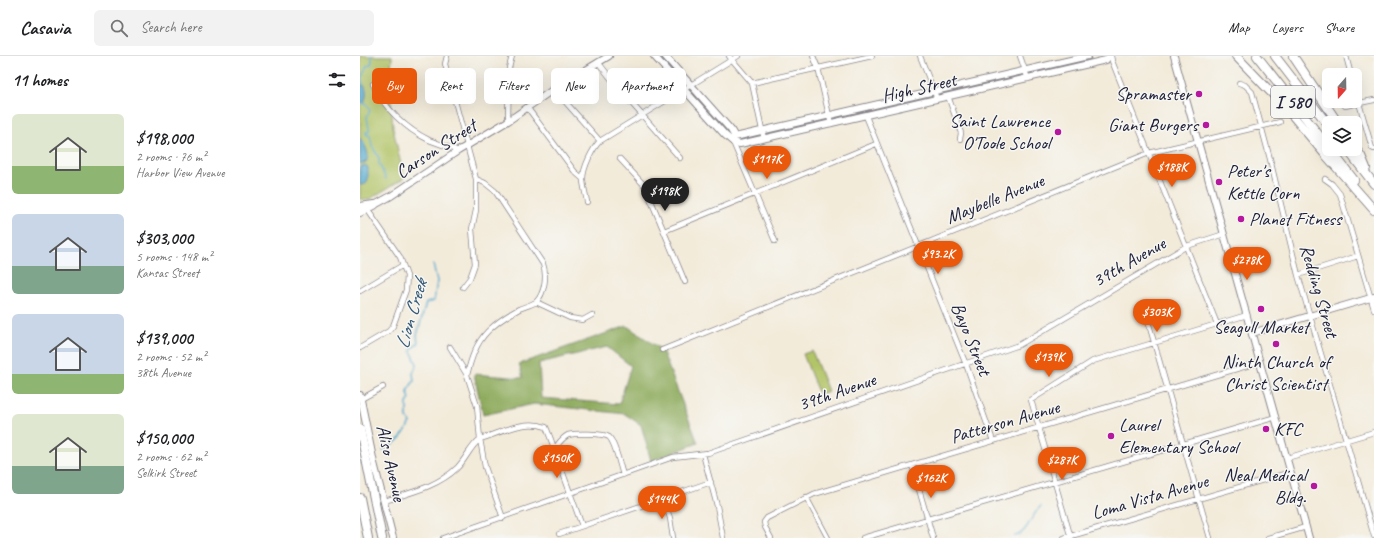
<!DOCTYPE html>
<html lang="en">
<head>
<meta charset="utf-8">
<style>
  :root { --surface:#fff; --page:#f2f2f2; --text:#202124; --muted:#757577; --line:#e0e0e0; --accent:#ea580c }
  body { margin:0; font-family:Caveat,sans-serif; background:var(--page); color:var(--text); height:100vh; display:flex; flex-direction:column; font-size:15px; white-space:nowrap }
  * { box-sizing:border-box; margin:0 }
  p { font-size:13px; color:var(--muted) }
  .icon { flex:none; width:22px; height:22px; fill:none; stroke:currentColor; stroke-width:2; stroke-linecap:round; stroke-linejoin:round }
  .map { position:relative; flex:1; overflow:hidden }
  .sheet { display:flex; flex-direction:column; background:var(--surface); width:360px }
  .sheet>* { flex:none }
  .hud { position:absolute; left:12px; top:12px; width:380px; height:36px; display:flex; gap:8px }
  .needle { width:26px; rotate:200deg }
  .fabs { position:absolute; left:962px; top:12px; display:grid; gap:8px }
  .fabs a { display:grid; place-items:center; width:40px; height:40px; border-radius:6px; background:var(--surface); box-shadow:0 4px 16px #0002; font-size:20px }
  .price { position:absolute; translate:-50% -34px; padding:0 9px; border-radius:14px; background:var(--accent); color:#fff; font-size:13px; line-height:26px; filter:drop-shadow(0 1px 2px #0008) }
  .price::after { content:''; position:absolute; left:50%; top:24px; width:12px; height:9px; margin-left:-6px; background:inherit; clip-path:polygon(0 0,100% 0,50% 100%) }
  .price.selected { background:#222; color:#fff }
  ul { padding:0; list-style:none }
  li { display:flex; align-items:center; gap:12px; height:100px; padding:0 12px }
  li span { display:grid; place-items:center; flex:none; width:112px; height:80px; border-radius:6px; color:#555 }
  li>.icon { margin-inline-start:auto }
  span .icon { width:48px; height:48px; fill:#fffc; stroke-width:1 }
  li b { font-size:17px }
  h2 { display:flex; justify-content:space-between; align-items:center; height:48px; padding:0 12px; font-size:17px }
  .pill { padding:0 14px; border-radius:6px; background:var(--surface); box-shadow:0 4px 16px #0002; font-size:14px; line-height:36px }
  .pill.selected { background:var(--accent); color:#fff }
  header { display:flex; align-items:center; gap:24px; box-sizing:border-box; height:56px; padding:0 20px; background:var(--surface); border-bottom:1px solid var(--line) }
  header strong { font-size:19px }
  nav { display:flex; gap:22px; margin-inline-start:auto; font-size:14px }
  .search { width:280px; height:36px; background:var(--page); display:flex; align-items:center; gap:10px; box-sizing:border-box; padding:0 14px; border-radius:6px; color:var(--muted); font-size:15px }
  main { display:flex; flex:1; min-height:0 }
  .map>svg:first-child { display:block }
</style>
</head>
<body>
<header>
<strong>Casavia</strong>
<div class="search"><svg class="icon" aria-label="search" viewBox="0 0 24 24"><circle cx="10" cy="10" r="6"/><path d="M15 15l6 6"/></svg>Search here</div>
<nav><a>Map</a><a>Layers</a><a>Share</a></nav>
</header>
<main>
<section class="sheet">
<h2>11 homes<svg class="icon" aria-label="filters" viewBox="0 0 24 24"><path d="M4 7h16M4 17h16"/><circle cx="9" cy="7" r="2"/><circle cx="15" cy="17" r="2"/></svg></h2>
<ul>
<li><span style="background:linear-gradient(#dfe7d0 65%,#8fb573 0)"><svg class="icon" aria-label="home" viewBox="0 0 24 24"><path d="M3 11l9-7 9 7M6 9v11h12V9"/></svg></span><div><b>$198,000</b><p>2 rooms · 76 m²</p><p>Harbor View Avenue</p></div></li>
<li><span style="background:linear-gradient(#c9d6e8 65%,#7fa58c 0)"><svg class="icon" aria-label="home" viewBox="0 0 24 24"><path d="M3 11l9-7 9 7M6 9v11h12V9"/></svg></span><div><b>$303,000</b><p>5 rooms · 148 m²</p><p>Kansas Street</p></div></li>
<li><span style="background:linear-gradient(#c9d6e8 75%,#8fb573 0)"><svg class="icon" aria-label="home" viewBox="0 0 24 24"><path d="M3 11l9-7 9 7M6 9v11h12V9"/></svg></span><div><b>$139,000</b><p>2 rooms · 52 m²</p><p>38th Avenue</p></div></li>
<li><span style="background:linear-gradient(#dfe7d0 65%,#7fa58c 0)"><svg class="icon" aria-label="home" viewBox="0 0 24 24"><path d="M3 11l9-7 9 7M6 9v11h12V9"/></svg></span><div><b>$150,000</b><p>2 rooms · 62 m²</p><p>Selkirk Street</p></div></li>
</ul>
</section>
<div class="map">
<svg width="1014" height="482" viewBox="0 0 1014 482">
  <rect width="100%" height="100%" fill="#f6f6f2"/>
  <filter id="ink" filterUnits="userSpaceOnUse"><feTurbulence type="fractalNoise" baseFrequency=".025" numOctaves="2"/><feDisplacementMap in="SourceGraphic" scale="8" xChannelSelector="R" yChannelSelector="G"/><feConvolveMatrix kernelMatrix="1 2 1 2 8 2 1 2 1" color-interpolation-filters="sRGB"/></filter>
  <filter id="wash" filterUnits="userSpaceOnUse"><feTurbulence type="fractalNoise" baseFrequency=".012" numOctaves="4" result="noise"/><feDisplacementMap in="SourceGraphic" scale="16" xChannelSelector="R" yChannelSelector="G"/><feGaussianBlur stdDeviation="0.9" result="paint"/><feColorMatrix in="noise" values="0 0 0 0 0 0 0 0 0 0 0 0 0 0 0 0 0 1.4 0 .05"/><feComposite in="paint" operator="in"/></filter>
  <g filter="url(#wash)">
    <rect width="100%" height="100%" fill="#f3ebda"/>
    <path fill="#b2c468" stroke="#6a7352" d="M 0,0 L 32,0 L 30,32 L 33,72 L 44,122 L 8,144 L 0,143 Z
      M 452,295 L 468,335 L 459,339 L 443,298 Z"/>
    <path fill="#8daa5c" stroke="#58664c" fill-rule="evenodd" d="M 267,270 L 302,294 L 338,387 L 291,405 L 281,369 L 265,358 L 174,348 L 123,359 L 114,318 L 163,322 L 159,308 ZM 247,291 L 271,310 L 259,348 L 181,342 L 179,307 Z"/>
    <path fill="#51a8ce" stroke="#3a6584" d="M 0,29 L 4,29 C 8,36 6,40 5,46 L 1,47 Z
      M 0,82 C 5,88 11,99 6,106 L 0,108 Z
      M 5,109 L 8,111 L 8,124 L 6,128 L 1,129 L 0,129 L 0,111 Z"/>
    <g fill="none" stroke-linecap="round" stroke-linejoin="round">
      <path stroke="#51a8ce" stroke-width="1.5" d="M 2,29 L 3,26 L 1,23 L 7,10 L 11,9 L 12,4 L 11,0
        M 3,45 L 3,47 C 10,50 12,54 7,60 L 9,73 L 9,76 L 6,76 L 6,78 L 10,80 L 12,90 L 19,102 L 19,107 L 26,123
        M 23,394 C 37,386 44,381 50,366 L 47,362 L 47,347 L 50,343 L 47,335 L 54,325 L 53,317 L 57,308 L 51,295 L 53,291 L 58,288 L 57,279 L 66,247 L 74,245 L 77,225 L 73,208
        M 655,480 C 668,477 671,459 681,450"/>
    </g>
  </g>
  <g filter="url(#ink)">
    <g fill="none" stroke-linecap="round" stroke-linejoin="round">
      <g stroke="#8a868a" stroke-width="6">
        <path id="street" d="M 87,0 L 85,8 L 116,123 L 116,154 L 112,173 L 115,208 L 110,222 L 103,231
          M 369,0 L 392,27 L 404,83
          M 453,0 L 458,12 L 471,68
          M 560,0 L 577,43
          M 660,0 L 668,23
          M 751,0 L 752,5 L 857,268
          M 986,0 L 991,19
          M 238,6 L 259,33 L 320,102
          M 392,27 L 512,0
          M 879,27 L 885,29 L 892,36 L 910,103 L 938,219 L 1014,480
          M 13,28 C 24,52 46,73 69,84 C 79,88 89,91 98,95
          M 194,33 L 240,85
          M 995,33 L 1012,92 L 1014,93
          M 588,40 L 601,77 L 600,83
          M 985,50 L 1014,44
          M 167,51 L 215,116 L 223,123
          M 506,60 L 607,311 L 633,385
          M 148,65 L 149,12 L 152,0
          M 373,86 L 415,185
          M 260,103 L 285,130 L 325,226
          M 965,123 L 972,128 L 980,138 L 1014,253
          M 227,146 C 226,139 223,130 223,123 C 223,112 232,93 240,85 L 378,0
          M 304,175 L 516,88
          M 938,219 L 998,200
          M 0,235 L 43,209
          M 176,246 L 210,262 L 223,264 L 232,259
          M 788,265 L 850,482
          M 90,291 L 107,319 L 117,350 L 120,383 L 125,411 L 143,462
          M 0,292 L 29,275 L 33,270 L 46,234 L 47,220 L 40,201 L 7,153
          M 302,294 L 789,97 L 920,66
          M 107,319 C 111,303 116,287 128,275 C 137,266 148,259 159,253 C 164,251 171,249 176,246 C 185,237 187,219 183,208 L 135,135 L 125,127 L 116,123
          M 1,343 L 23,331
          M 195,392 C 199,387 202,382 208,379 C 215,377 243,377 249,381 C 255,386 260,410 263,419
          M 343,398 L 357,450 L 363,482
          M 927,402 L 1014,376
          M 552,409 L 573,482
          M 446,441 L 468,482
          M 303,442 L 310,462 L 313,482
          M 24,445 C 49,437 77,431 97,412 C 106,403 110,391 120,383 C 140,377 164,363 186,371 L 190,381 L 222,470
          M 199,478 L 351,426
          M 83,482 L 313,401 L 348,397 L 659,289 L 827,190 L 864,178
          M 411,482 L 405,471 L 404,466 L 407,462 L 454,438 L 900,306
          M 503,482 L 916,361
          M 704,482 L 931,416
          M 711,482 L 671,344 L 733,305 L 887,259
          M 908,482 L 946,471"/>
      </g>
      <g stroke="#8a868a" stroke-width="8">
        <path id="secondary" d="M 294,0 L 365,79 L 373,86 L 380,88 L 746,4 L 749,0
          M 305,0 L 371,74 L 375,81
          M 814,0 L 949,482
          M 375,81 L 728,0
          M 0,157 L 31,140 L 98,95 L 148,65 L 191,35 L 249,0
          M 892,277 L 1014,241
          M 0,339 L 14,407 L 33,482"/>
      </g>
      <g stroke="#8a868a" stroke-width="10">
        <path id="highway" d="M 876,0 L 928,54 L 964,97 L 1014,154
          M 897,0 L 969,92
          M 915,0 L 969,70
          M 933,0 L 978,67
          M 995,92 L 1001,100 L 1006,112
          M 970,93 L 994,124
          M 987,93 L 1014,128
          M 0,151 L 14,149
          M 0,373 L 22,482
          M 0,442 L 8,482"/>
      </g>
      <use href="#street" stroke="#fff" stroke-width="4.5"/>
      <use href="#secondary" stroke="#fff" stroke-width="6"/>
      <use href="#highway" stroke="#fff" stroke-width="8"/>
    </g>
  </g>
  <g fill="#b5179e" stroke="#f6f6f2" stroke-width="1.5">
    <circle cx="839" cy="38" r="4"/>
    <circle cx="846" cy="69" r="4"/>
    <circle cx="698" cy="76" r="4"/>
    <circle cx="859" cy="126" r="4"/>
    <circle cx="881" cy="163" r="4"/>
    <circle cx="901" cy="253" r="4"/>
    <circle cx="916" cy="288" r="4"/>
    <circle cx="906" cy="373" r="4"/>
    <circle cx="751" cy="380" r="4"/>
    <circle cx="954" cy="430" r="4"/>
  </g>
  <g text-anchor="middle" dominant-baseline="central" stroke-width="3" stroke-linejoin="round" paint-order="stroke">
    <rect fill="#f6f6f2" stroke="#626272" stroke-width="1" x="911" y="30" width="44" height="32" rx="3"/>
    <g font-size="18" font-weight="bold" fill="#22223b">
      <text x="933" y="46">I 580</text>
    </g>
    <g font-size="19" fill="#22223b" stroke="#f6f6f2">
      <text transform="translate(559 32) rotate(-13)">High Street</text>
      <text transform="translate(76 93) rotate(-33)">Carson Street</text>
      <text transform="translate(635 143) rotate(-22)">Maybelle Avenue</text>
      <text transform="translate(769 206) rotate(-30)">39th Avenue</text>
      <text transform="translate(959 235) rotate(74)">Redding Street</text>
      <text transform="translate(611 283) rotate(68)">Bayo Street</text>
      <text transform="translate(477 336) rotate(-19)">39th Avenue</text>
      <text transform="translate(645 366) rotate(-16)">Patterson Avenue</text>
      <text transform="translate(31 407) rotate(77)">Aliso Avenue</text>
      <text transform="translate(790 441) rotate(-16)">Loma Vista Avenue</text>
    </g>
    <g font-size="19" fill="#22223b" stroke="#f6f6f2" text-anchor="end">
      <text x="831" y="38">Spramaster</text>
      <text x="690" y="65">Saint Lawrence<tspan x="690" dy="22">O'Toole School</tspan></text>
      <text x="838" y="69">Giant Burgers</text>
      <text x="867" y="115" text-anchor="start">Peter's<tspan x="867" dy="22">Kettle Corn</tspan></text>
      <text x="889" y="163" text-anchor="start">Planet Fitness</text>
      <text x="901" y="271" text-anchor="middle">Seagull Market</text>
      <text x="916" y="306" text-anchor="middle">Ninth Church of<tspan x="916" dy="22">Christ Scientist</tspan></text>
      <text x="759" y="369" text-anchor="start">Laurel<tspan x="759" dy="22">Elementary School</tspan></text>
      <text x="914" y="373" text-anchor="start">KFC</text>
      <text x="946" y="419">Neal Medical<tspan x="946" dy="22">Bldg.</tspan></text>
    </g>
    <g font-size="20" font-style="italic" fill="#355876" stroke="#f6f6f2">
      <text transform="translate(51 258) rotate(-74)">Lion Creek</text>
    </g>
  </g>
</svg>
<div class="fabs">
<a><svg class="needle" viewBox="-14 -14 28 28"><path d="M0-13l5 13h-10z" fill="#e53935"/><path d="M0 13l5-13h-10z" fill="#757577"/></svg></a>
<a><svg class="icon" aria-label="layers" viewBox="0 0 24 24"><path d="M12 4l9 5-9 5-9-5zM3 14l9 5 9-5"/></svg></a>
</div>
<b class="price" style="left:407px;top:124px">$117K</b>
<b class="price" style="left:812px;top:132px">$188K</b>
<b class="price selected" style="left:305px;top:156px">$198K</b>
<b class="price" style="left:578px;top:219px">$93.2K</b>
<b class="price" style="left:887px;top:225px">$278K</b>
<b class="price" style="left:797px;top:277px">$303K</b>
<b class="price" style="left:689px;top:322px">$139K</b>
<b class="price" style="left:197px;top:423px">$150K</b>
<b class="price" style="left:702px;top:425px">$287K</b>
<b class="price" style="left:571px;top:443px">$162K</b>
<b class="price" style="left:302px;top:464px">$144K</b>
<div class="hud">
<a class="pill selected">Buy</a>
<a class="pill">Rent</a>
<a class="pill">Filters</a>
<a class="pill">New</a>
<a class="pill">Apartment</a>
</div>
</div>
</main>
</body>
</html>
